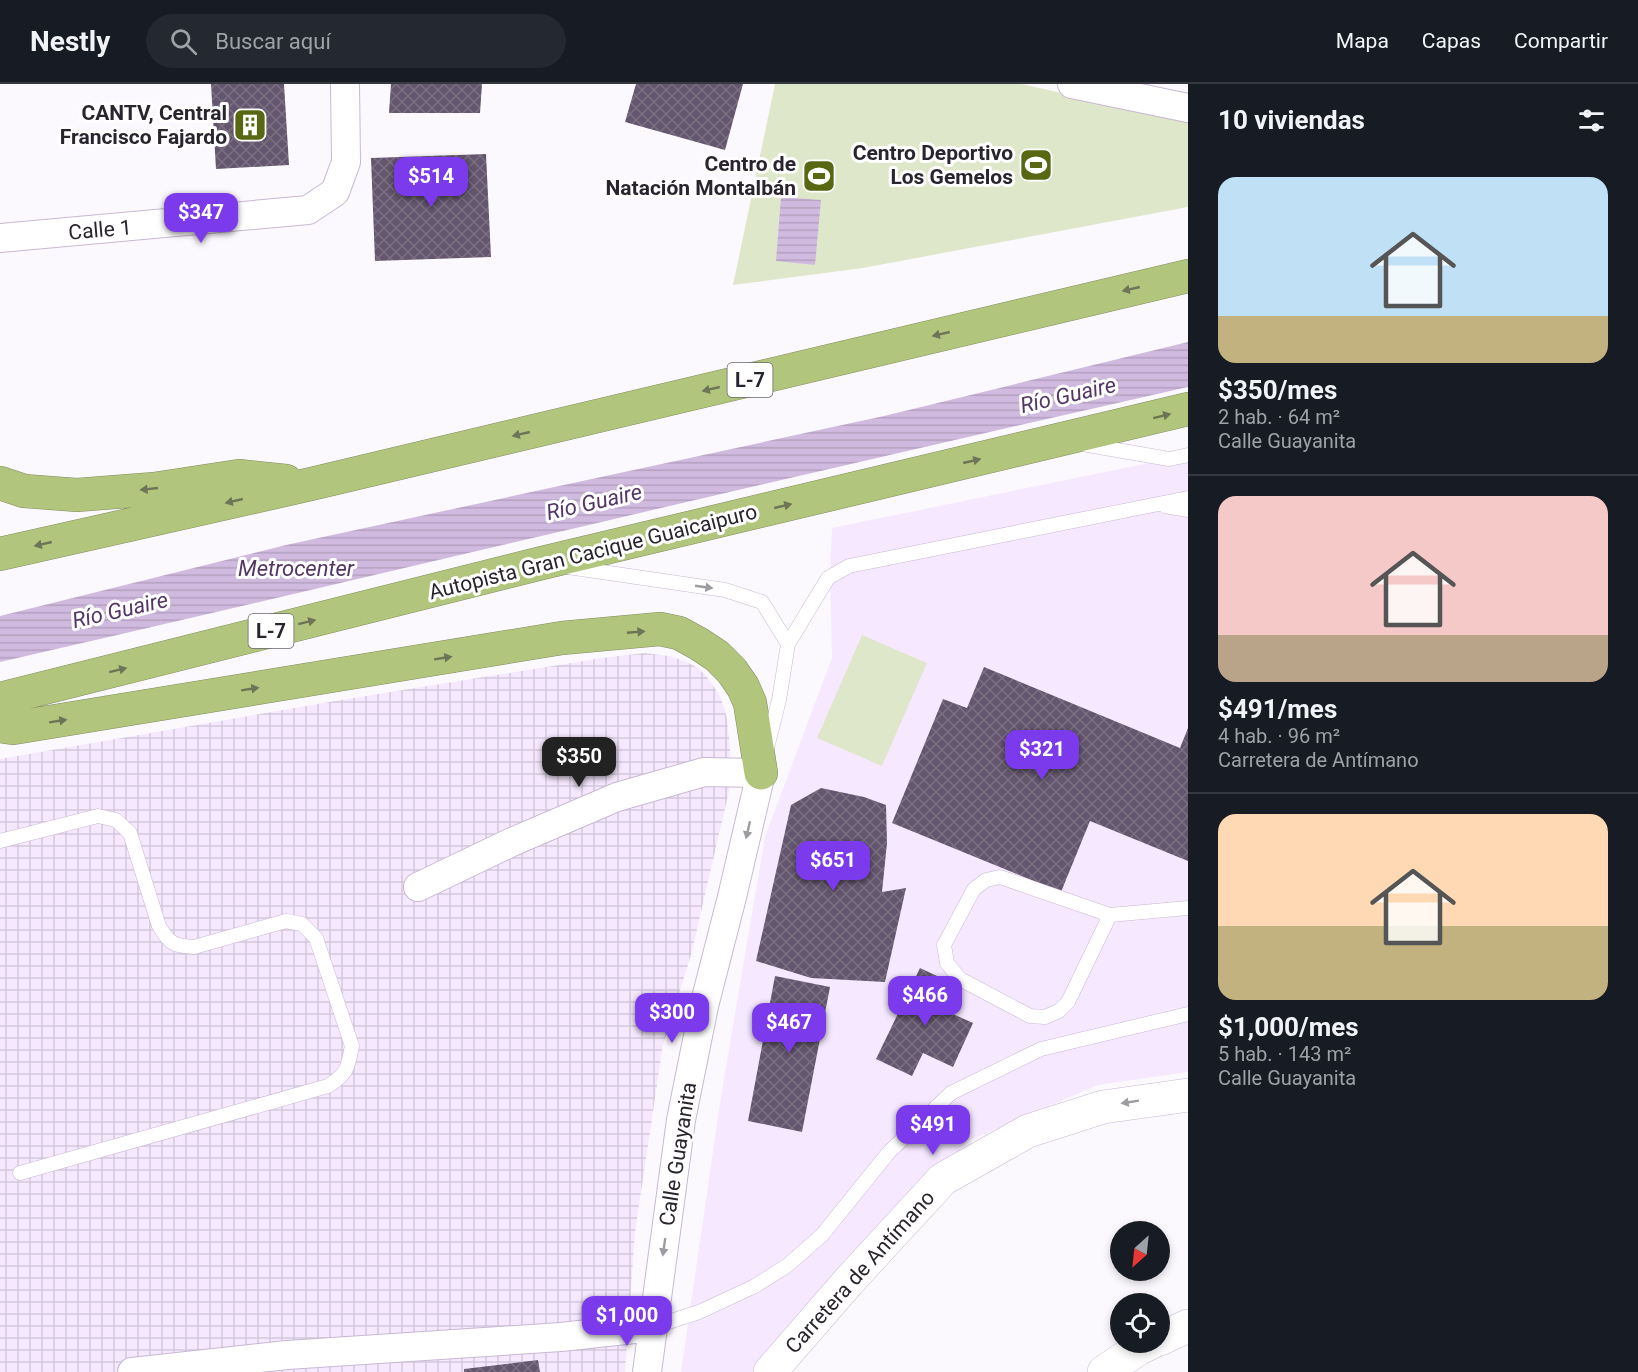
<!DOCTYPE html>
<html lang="es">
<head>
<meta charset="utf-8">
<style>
  :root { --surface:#171b24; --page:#242831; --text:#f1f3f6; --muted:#9ea1a6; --line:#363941; --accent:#7c3aed }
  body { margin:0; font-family:Roboto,sans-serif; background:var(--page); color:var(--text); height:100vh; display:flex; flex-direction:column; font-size:22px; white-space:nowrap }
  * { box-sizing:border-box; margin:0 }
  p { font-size:20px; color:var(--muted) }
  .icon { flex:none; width:33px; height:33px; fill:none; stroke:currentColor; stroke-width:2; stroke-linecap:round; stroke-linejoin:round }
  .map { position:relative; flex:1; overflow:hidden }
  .details { display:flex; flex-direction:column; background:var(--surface); width:450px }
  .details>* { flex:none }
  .needle { width:39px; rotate:207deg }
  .tools { position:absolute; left:1110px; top:1137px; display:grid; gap:12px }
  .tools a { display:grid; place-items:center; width:60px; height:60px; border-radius:50%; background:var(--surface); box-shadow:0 3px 9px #0003; font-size:30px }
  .price { position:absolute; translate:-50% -51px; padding:0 14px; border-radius:12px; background:var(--accent); color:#fff; font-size:20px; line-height:39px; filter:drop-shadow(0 2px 3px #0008) }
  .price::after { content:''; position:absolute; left:50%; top:36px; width:18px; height:14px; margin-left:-9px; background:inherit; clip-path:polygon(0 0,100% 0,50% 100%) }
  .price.selected { background:#222; color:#fff }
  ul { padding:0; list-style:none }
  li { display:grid; align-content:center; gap:12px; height:318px; padding:0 30px }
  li+li { border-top:2px solid var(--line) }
  li span { display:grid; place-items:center; height:186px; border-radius:18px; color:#555 }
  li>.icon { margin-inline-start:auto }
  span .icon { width:108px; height:108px; fill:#fffc; stroke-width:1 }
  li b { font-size:26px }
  h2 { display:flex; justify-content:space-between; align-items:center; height:72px; padding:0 30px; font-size:26px }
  header { display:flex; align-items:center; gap:36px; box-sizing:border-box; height:84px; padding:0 30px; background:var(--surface); border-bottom:2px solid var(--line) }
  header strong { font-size:28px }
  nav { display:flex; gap:33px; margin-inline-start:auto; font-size:21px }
  .search { width:420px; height:54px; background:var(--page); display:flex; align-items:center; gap:15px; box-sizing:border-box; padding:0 21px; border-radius:33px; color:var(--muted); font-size:22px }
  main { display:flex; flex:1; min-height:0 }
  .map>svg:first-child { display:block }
</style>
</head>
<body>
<header>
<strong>Nestly</strong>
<div class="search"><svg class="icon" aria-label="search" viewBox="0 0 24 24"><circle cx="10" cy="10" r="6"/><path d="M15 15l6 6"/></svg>Buscar aquí</div>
<nav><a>Mapa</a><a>Capas</a><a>Compartir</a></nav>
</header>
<main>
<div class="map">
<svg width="1188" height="1288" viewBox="0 0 1188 1288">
  <defs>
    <pattern id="industrial-grid" width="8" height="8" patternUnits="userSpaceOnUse" patternTransform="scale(1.5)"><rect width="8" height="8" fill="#f6e9ff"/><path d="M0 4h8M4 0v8" fill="none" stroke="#d3c8db"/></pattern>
    <pattern id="water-rules" width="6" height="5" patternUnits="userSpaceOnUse" patternTransform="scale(1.5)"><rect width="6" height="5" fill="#d0badf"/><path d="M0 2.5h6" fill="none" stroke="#b3a0c0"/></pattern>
    <pattern id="building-cross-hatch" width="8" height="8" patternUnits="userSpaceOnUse" patternTransform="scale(1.5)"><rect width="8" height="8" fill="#64566e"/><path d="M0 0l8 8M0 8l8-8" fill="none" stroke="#7b7082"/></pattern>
  </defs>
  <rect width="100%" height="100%" fill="#fcf9fe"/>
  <path fill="#f6e9ff" d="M 1188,371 L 1188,988 L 1098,1001 L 968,1057 L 758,1288 L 681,1288 L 721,1012 L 765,753 L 832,574 L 830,487 L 832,444 Z"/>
  <path fill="url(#industrial-grid)" d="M 644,569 L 669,572 L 685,577 L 698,584 L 707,593 L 720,612 L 727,634 L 730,665 L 730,703 L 691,871 L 663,961 L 635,1148 L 625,1288 L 0,1288 L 0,675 L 335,617 L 602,574 Z"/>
  <path fill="#dfe7ca" d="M 775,0 L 1022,0 L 1188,38 L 1188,123 L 863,184 L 733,201 Z
    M 862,551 L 927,579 L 882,682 L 817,654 Z"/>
  <path fill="url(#water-rules)" d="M 781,113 L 821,116 L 815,181 L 776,177 Z
    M 1188,258 L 1188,303 C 791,392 396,487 0,578 L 0,532 L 286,461 L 884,332 Z"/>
  <path fill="url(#building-cross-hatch)" d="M 211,0 L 284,0 L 289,81 L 216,85 Z
    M 391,0 L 482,0 L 480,29 L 389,29 Z
    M 636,0 L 743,0 L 725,66 L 625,38 Z
    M 486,70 L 491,173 L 375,177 L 371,74 Z
    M 984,583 L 1180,664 L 1188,644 L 1188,777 L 1090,737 L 1061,808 L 892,739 L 943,615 L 967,624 Z
    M 821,704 L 864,713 L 886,721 L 887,759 L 882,808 L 906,804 L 885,898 L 811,894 L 756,877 L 791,721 Z
    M 920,884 L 956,901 L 944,926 L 973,939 L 953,983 L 923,969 L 912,992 L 876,975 Z
    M 775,892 L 830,903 L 802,1048 L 748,1037 Z
    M 538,1276 L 540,1288 L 464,1288 L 464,1285 Z"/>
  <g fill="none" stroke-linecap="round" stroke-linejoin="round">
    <g stroke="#c9b8d4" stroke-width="15">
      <path id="service" d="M 1082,360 L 1169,375 L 1188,371
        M 1165,422 L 1188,426
        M 568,483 L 725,506 L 762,518 L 788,560
        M 767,664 L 779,616 L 788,560 L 828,494 L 849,482 L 1188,414
        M 0,757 L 98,732 L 116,736 L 130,749 L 159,842 C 169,859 173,862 194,863 L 286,837 L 302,840 L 316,854 L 352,962 C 348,984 347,990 328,1002 L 20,1089
        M 1110,831 L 1068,918 L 1059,927 L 1045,933 L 1030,932 L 960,895 L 947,879 L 944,861 L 974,805 L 986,796 L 1000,793 L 1110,831 L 1188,824
        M 653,1243 L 699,1228 L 755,1202 L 788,1181 L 822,1151 L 889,1068 L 951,1009 L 1041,965 L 1188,930"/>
    </g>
    <g stroke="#c9b8d4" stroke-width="30">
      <path id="minor" d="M 1072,0 L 1188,24
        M 0,154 L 308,126 L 335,108 L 346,78 L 345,0
        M 418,803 L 512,758 L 617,713 L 704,688 L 761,689 L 732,813 L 704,922 L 681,1036 L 647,1288
        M 132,1288 L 287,1271 L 561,1253 L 653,1243"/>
    </g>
    <g stroke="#c9b8d4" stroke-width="34">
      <path id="secondary" d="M 1160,1255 L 1188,1242
        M 770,1288 L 849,1197 L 943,1095 L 1028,1047 L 1103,1023 L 1188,1011
        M 1104,1288 L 1138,1265 L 1152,1258"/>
    </g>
    <g stroke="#828d61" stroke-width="34">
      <path id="motorway" d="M 0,399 L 24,407 L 77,411 L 154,405 L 239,392 L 286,397
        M 0,470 L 311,400 L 1188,192
        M 0,615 L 542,479 L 1188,325
        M 0,642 L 13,644 L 562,554 L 660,545 L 679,549 L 699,560 L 717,572 L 732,587 L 743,603 L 750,619 L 761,689"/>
    </g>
    <use href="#service" stroke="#fff" stroke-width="14"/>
    <use href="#minor" stroke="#fff" stroke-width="28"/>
    <use href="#secondary" stroke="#fff" stroke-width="33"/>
    <use href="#motorway" stroke="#b2c57d" stroke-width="33"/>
  </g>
  <defs><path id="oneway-solid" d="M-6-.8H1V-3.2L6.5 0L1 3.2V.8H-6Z" transform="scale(1.5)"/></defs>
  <g fill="#6e7456">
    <use href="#oneway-solid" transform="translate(1131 205) rotate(167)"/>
    <use href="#oneway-solid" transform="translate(941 250) rotate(167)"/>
    <use href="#oneway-solid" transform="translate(711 305) rotate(167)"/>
    <use href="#oneway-solid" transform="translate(1162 332) rotate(-14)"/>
    <use href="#oneway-solid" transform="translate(521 350) rotate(167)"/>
    <use href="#oneway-solid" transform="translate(972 377) rotate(-13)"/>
    <use href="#oneway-solid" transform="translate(149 405) rotate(174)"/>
    <use href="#oneway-solid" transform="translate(234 417) rotate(167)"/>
    <use href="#oneway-solid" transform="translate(783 422) rotate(-13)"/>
    <use href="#oneway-solid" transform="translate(43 460) rotate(167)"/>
    <use href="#oneway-solid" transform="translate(307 538) rotate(-14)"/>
    <use href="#oneway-solid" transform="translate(636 548) rotate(-5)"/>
    <use href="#oneway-solid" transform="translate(443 574) rotate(-9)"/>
    <use href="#oneway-solid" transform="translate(118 586) rotate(-14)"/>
    <use href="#oneway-solid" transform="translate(250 605) rotate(-9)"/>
    <use href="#oneway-solid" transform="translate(58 637) rotate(-9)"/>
  </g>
  <g fill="#9f9ca1">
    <use href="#oneway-solid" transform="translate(704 503) rotate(8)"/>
    <use href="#oneway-solid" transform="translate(748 746) rotate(103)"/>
    <use href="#oneway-solid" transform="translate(1130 1018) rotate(171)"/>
    <use href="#oneway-solid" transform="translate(664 1163) rotate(98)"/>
  </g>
  <defs>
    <g id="building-square" transform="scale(1.725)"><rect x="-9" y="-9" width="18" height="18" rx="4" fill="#586812" stroke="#fff"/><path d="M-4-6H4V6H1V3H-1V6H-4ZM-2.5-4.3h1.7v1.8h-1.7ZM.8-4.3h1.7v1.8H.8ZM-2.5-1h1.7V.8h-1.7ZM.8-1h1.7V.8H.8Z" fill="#fff"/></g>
    <g id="stadium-square" transform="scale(1.725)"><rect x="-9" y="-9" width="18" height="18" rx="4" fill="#586812" stroke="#fff"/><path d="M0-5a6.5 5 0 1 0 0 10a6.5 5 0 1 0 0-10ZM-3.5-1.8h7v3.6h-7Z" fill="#fff"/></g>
  </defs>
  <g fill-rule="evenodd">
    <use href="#building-square" x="250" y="41"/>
    <use href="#stadium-square" x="1036" y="81"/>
    <use href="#stadium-square" x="819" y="92"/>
  </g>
  <g text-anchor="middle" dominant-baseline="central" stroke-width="6" stroke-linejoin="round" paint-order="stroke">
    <g fill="#fff" stroke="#6a666d" stroke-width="1.5">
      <rect x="727.5" y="279" width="45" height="34" rx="4.5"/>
      <rect x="248.5" y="530" width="45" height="34" rx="4.5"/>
    </g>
    <g font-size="20" font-weight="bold" fill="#2a242e">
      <text x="750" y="296">L-7</text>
      <text x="271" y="547">L-7</text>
    </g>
    <g font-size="21" font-weight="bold" fill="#2a242e" stroke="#fff" text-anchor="end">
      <text x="227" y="29">CANTV, Central<tspan x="227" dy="24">Francisco Fajardo</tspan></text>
      <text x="1013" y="69">Centro Deportivo<tspan x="1013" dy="24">Los Gemelos</tspan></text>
      <text x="796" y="80">Centro de<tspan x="796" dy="24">Natación Montalbán</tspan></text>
    </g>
    <g font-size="21" fill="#2a242e" stroke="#fff">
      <text transform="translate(100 146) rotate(-5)">Calle 1</text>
      <text transform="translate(593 468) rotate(-14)">Autopista Gran Cacique Guaicaipuro</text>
      <text transform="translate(678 1070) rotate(-81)">Calle Guayanita</text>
      <text transform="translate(860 1188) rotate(-48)">Carretera de Antímano</text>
    </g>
    <g font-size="22" font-style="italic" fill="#543666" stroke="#fff">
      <text transform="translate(1068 311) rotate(-13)">Río Guaire</text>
      <text transform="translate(594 418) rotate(-13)">Río Guaire</text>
      <text x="296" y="484">Metrocenter</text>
      <text transform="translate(120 526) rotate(-13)">Río Guaire</text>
    </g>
  </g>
</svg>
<div class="tools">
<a><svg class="needle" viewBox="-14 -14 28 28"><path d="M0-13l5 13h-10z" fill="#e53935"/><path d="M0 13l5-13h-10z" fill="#9ea1a6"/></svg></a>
<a><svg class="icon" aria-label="locate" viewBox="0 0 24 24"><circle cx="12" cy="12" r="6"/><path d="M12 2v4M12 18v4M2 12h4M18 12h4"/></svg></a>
</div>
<b class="price" style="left:431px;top:124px">$514</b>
<b class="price" style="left:201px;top:160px">$347</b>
<b class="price" style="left:1042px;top:697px">$321</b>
<b class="price selected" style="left:579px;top:704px">$350</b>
<b class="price" style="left:833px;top:808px">$651</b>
<b class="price" style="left:925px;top:943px">$466</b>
<b class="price" style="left:672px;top:960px">$300</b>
<b class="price" style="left:789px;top:970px">$467</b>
<b class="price" style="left:933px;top:1072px">$491</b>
<b class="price" style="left:627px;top:1263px">$1,000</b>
</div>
<section class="details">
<h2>10 viviendas<svg class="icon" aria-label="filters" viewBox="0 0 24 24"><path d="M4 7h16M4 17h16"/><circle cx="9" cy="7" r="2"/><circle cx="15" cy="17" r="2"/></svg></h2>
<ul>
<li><span style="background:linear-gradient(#bfe0f5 75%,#c2b280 0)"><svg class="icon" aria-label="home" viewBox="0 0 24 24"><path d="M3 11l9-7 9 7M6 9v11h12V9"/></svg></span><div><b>$350/mes</b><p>2 hab. · 64 m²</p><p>Calle Guayanita</p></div></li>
<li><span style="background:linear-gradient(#f6c9c9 75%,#b9a48a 0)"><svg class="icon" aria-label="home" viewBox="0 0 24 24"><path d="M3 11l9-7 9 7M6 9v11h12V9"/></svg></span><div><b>$491/mes</b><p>4 hab. · 96 m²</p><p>Carretera de Antímano</p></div></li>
<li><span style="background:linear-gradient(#ffd9b3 60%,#c2b280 0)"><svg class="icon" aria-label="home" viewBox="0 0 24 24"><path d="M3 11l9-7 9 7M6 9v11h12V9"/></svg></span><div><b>$1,000/mes</b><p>5 hab. · 143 m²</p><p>Calle Guayanita</p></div></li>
</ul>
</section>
</main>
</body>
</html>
